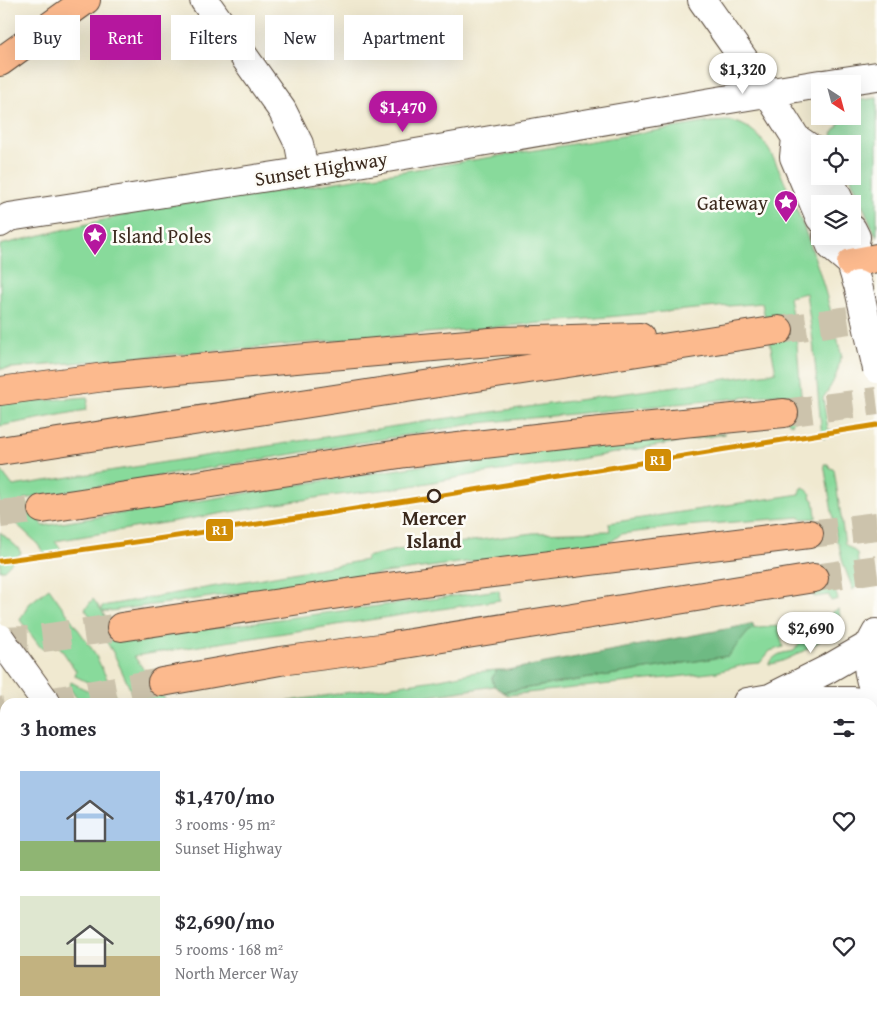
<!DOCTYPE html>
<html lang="en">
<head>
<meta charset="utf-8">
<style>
  :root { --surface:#fff; --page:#f2f2f3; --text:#2b2b33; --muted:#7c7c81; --accent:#b5179e }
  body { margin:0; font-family:"Gentium Book Plus",serif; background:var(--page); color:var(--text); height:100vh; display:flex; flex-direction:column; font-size:19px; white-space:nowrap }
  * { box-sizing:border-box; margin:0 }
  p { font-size:16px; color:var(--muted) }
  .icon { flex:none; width:28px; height:28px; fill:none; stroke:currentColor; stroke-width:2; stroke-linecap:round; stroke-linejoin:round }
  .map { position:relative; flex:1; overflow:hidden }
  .drawer { position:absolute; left:0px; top:698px; width:878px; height:321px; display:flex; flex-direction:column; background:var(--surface); border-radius:15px 15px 0 0; box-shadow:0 5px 20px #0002 }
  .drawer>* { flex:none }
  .guide { position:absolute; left:15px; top:15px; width:500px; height:45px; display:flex; gap:10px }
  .needle { width:32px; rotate:144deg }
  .controls { position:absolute; left:811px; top:75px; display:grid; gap:10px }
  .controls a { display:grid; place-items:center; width:50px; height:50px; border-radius:0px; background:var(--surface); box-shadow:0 5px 20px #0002; font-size:25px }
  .price { position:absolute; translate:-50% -42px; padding:0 11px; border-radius:18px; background:#fff; color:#222; font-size:16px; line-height:32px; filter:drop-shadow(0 1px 2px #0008) }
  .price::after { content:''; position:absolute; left:50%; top:30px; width:15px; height:11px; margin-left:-8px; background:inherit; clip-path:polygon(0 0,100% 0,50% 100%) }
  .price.current { background:var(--accent); color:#fff }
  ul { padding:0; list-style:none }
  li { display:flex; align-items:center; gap:15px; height:125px; padding:0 20px }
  li span { display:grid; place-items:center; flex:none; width:140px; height:100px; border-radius:0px; color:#555 }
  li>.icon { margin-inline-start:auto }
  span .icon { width:60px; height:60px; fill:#fffc; stroke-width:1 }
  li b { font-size:21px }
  h2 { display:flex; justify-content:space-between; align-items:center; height:60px; padding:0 20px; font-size:21px }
  .chip { padding:0 18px; border-radius:0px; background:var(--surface); box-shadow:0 5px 20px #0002; font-size:18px; line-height:45px }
  .chip.current { background:var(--accent); color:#fff }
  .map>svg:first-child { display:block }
</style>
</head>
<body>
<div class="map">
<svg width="877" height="1018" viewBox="0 0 877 1018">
  <rect width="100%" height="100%" fill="#fdfcf7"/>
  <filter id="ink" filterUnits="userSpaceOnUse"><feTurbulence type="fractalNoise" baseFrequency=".02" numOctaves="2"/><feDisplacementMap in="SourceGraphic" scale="10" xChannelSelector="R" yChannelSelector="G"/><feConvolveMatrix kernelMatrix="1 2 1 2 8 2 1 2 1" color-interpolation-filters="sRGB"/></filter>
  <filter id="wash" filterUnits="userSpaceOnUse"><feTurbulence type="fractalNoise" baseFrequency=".0096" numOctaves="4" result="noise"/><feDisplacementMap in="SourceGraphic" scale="20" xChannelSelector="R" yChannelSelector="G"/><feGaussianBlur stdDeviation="1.12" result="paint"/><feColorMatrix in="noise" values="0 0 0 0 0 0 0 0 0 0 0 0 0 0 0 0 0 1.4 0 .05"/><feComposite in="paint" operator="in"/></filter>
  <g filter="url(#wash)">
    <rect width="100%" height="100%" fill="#f0e9d0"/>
    <path fill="#88da9b" stroke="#62825c" d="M 877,98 L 877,238 L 850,176 L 852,176 L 852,144 L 836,144 L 832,134 L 844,116 L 852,116 L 853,104 L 854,101 Z
      M 729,121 C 742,123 753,129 761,139 C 772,152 778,168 785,183 C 811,239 829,298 842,358 L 840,357 C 839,373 832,385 823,398 L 828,429 L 831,430 L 824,439 L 822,437 L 813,341 L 806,293 L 789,297 L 797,345 L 802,407 L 792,424 L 789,423 L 784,413 L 780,394 L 479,423 L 23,499 L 43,526 L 302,484 L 491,455 L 725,433 L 725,434 L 562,462 L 478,474 L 399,488 L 321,497 L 55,541 L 64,554 L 47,557 L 35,541 L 0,509 L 0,469 L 13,486 L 428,421 L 776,372 L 762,303 L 464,330 L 0,369 L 0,245 L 162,206 L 280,191 L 710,122 Z
      M 87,397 L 88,401 L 86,410 L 0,426 L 0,404 Z
      M 824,464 L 828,464 L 830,468 L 834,469 L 845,544 L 857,553 L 860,581 L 858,585 L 853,590 L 843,563 L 839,545 L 837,542 Z
      M 804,487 L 811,494 L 810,497 L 814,500 L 816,515 L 816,518 C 811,519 806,518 801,519 L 800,517 L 684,526 L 621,534 L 611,542 L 102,612 L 122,640 L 499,590 L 500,600 L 134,656 L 167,702 L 136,702 L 114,654 L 97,626 L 85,609 L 93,599 L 102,611 L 102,606 L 366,560 L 366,557 L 396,550 L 457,543 L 533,533 L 610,531 L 609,523 L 800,494 L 800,489 Z
      M 0,532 L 18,548 L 21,553 L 4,570 L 0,570 Z
      M 831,577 L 838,599 L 831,601 L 829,595 L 814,597 L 811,580 L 815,581 Z
      M 49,588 L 94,652 L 110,685 L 93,685 L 75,676 L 76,671 L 59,646 L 41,648 L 20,620 L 29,604 Z
      M 839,609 C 840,615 840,620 838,625 C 831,637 783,665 769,664 L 769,663 C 777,653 782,653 794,651 L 801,641 L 819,638 L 815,620 L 832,615 L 832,612 Z
      M 778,626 L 783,647 L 770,651 L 760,663 L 747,664 L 717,672 L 676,677 L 508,695 L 503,692 L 727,656 L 750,629 Z
      M 497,670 L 492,678 L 494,686 L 393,702 L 282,702 L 435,680 L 476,672 Z
      M 71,682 C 90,692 92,694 114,693 L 118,702 L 80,702 L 69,688 Z"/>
    <path fill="#6eba83" stroke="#547250" d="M 753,624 L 754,629 L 750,630 L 728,656 L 503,692 L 494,686 L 492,678 L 497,670 L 508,670 Z"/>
  </g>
  <g filter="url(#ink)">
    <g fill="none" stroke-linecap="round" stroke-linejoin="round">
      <path stroke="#ccc3ac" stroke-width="28" stroke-dasharray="28 14" stroke-linecap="butt" d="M 779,330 L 877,316
        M 784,413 L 877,401
        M 0,514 L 42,509
        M 809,534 L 877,526
        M 814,578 L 877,569
        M 0,641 L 28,640 L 121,627
        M 47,702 L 162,682
        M 0,711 L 5,710"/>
      <g stroke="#564739" stroke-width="30">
        <path id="minor" d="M 204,0 L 282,110 L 299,144 L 304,170
          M 702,0 L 767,92 L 796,138 L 812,149 L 820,162
          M 824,84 L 877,76
          M 796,138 L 794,157 L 820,218
          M 828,176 L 841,204
          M 0,223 L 9,217 L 352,164 L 712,102 L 820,84
          M 852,229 L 856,237 L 851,263 L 857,283
          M 827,236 L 831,246 L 851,263
          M 876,633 C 864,652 866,676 877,695
          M 7,648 L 46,702
          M 770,698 L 816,701 L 851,701 L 861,702
          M 747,702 L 770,698 L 826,670 L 871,644
          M 0,845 L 5,842
          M 872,929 L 877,935
          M 401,1018 L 407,1014"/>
      </g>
      <g stroke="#564739" stroke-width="30">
        <path id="major" d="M 0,62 L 86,0"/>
      </g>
      <g stroke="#564739" stroke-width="30">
        <path id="highway" d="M 851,263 L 877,258
          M 0,391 L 105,377 L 250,363 L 502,341 L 640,337
          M 0,451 L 779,330
          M 42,509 L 406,453 L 571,434 L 784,413
          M 121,627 L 366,590 L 461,577 L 809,534
          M 162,682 L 280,661 L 380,648 L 814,578"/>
      </g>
      <use href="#minor" stroke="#fff" stroke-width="28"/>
      <use href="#major" stroke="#fcba8e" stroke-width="28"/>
      <use href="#highway" stroke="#fcba8e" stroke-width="28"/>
      <g stroke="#564739" stroke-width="30" stroke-linecap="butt">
        <path id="minor-bridge" d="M 858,285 L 877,369
          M 0,638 L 7,648"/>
      </g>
      <use href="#minor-bridge" stroke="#fff" stroke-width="28"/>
      <g stroke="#fdfcf7" stroke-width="9">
        <path id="rail-1" d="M 0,561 C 293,522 585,471 877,425"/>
      </g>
      <use href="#rail-1" stroke="#d18d06" stroke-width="5"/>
    </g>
  </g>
  <defs>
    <g id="sight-pin" transform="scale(1.25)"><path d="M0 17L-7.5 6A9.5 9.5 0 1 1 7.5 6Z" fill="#b5179e" stroke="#fdfcf7"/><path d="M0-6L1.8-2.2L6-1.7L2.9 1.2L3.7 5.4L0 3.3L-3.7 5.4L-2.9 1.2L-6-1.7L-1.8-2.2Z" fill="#fff"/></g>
  </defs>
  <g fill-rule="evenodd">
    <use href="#sight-pin" x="786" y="202"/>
    <use href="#sight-pin" x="95" y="235"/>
  </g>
  <circle fill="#fdfcf7" stroke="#3b2a1e" stroke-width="2.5" cx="434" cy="496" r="6"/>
  <g text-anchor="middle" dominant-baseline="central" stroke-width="5" stroke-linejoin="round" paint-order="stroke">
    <g font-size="20" fill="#3b2a1e" stroke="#fdfcf7">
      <text transform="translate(321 168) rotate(-9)">Sunset Highway</text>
    </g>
    <g font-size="20" fill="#3b2a1e" stroke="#fdfcf7" text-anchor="end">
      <text x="768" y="202">Gateway</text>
      <text x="112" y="235" text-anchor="start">Island Poles</text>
    </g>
    <g font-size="20" font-weight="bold" fill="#3b2a1e" stroke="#fdfcf7">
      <text x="434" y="517">Mercer<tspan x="434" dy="23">Island</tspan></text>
    </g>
  </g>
  <g stroke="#fdfcf7" stroke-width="2">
    <rect x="644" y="448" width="28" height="24" rx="5" fill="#d18d06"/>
    <rect x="205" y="518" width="29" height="24" rx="5" fill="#d18d06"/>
  </g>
  <g font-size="14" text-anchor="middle" font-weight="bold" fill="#fff">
    <text x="658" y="465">R1</text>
    <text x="220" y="535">R1</text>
  </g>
</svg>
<div class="controls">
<a><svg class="needle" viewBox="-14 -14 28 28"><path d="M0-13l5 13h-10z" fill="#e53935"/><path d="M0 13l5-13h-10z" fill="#7c7c81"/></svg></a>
<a><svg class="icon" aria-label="locate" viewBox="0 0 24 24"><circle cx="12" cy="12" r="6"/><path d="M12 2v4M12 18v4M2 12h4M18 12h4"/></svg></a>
<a><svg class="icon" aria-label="layers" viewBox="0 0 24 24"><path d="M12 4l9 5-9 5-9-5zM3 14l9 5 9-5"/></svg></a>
</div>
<b class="price" style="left:743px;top:95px">$1,320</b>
<b class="price current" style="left:403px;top:133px">$1,470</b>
<b class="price" style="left:811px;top:654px">$2,690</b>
<div class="guide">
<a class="chip">Buy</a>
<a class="chip current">Rent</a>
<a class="chip">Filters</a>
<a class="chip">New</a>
<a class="chip">Apartment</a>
</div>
<section class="drawer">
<h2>3 homes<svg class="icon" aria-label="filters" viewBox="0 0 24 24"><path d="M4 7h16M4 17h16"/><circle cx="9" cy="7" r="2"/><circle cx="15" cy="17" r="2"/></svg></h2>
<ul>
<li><span style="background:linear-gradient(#a9c7e8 70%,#8fb573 0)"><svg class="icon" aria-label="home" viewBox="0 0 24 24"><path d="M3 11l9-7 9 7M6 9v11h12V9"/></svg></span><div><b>$1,470/mo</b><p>3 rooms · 95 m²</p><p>Sunset Highway</p></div><svg class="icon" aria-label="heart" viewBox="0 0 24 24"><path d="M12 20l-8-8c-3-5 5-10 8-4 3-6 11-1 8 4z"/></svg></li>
<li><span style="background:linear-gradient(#dfe7d0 60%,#c2b280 0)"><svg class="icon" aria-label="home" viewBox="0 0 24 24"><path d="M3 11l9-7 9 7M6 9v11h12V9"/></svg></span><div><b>$2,690/mo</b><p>5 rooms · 168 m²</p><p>North Mercer Way</p></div><svg class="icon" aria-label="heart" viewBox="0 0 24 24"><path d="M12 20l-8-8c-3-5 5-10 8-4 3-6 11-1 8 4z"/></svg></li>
</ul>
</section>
</div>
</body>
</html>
